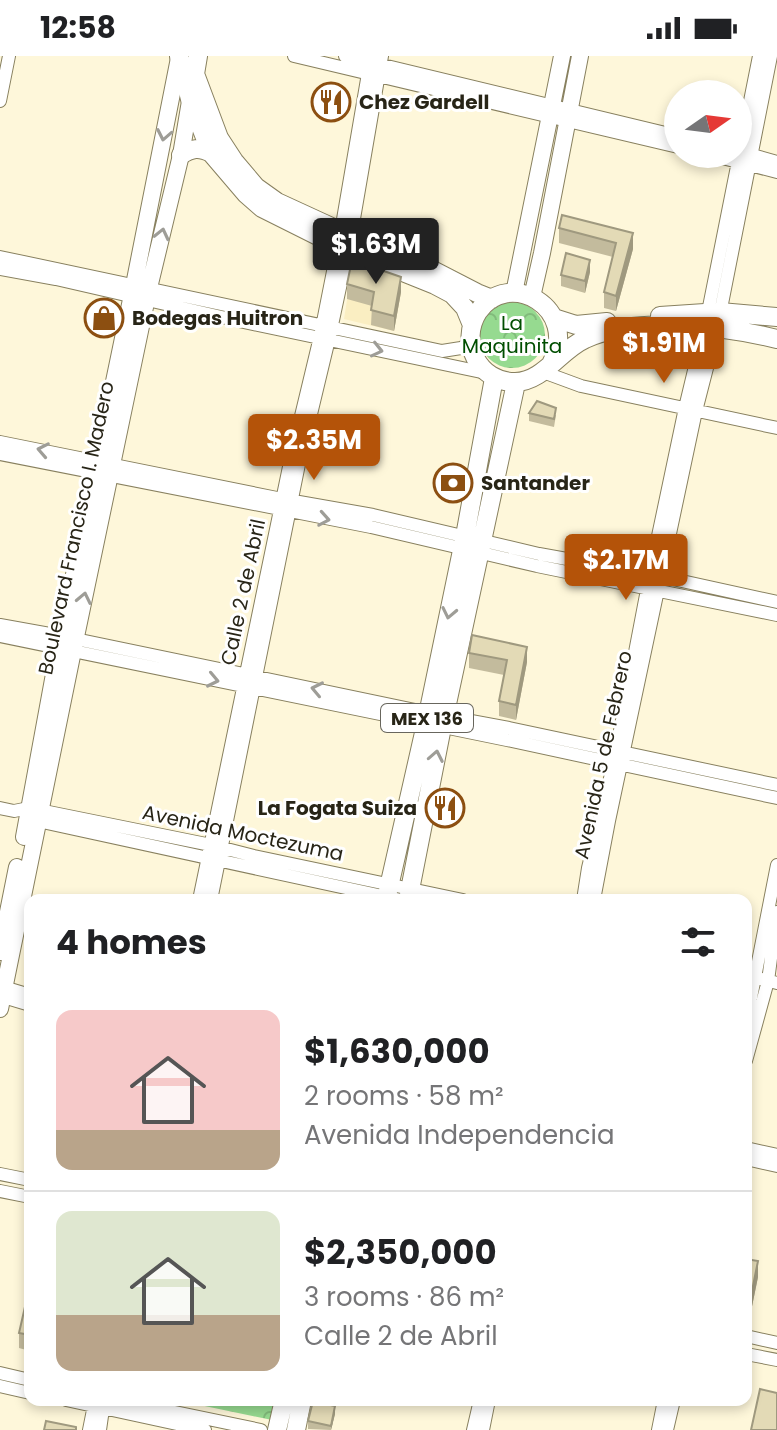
<!DOCTYPE html>
<html lang="en">
<head>
<meta charset="utf-8">
<style>
  :root { --surface:#fff; --page:#f6f6f6; --text:#202124; --muted:#757577; --line:#e0e0e0; --accent:#b45309 }
  body { margin:0; font-family:Poppins,sans-serif; background:var(--page); color:var(--text); height:100vh; display:flex; flex-direction:column; font-size:30px; white-space:nowrap }
  * { box-sizing:border-box; margin:0 }
  p { font-size:26px; color:var(--muted) }
  .icon { flex:none; width:44px; height:44px; fill:none; stroke:currentColor; stroke-width:2; stroke-linecap:round; stroke-linejoin:round }
  .map { position:relative; flex:1; overflow:hidden }
  .panel { position:absolute; left:24px; top:838px; width:728px; height:512px; display:flex; flex-direction:column; background:var(--surface); border-radius:16px; box-shadow:0 4px 12px #0003 }
  .panel>* { flex:none }
  .needle { width:52px; rotate:76deg }
  .tools { position:absolute; left:664px; top:24px; display:grid; gap:16px }
  .tools a { display:grid; place-items:center; width:88px; height:88px; border-radius:50%; background:var(--surface); box-shadow:0 4px 12px #0003; font-size:40px }
  .price { position:absolute; translate:-50% -68px; padding:0 18px; border-radius:8px; background:var(--accent); color:#fff; font-size:26px; line-height:52px; filter:drop-shadow(0 2px 4px #0008) }
  .price::after { content:''; position:absolute; left:50%; top:48px; width:24px; height:18px; margin-left:-12px; background:inherit; clip-path:polygon(0 0,100% 0,50% 100%) }
  .price.current { background:#222; color:#fff }
  ul { padding:0; list-style:none }
  li { display:flex; align-items:center; gap:24px; height:200px; padding:0 32px }
  li+li { border-top:2px solid var(--line) }
  li span { display:grid; place-items:center; flex:none; width:224px; height:160px; border-radius:16px; color:#555 }
  li>.icon { margin-inline-start:auto }
  span .icon { width:96px; height:96px; fill:#fffc; stroke-width:1 }
  li b { font-size:34px }
  h2 { display:flex; justify-content:space-between; align-items:center; height:96px; padding:0 32px; font-size:34px }
  .status { display:flex; justify-content:space-between; align-items:center; height:56px; padding:0 40px; background:var(--surface); direction:ltr }
  .status svg { height:22px; fill:currentColor }
  .map>svg:first-child { display:block }
</style>
</head>
<body>
<div class="status"><b>12:58</b><svg viewBox="0 0 49 12"><path d="M0 12V9h3v3zM5 12V6h3v6zM10 12V3h3v9zM15 12V0h3v12zM26 1h20v11H26zM47 4h2v5h-2z"/></svg></div>
<div class="map">
<svg width="777" height="1374" viewBox="0 0 777 1374">
  <defs>
    <pattern id="park-crowns" width="20" height="18" patternUnits="userSpaceOnUse" patternTransform="scale(2)"><rect width="20" height="18" fill="#96da90"/><path d="M2 6a3 3 0 1 1 6 0M12 15a3 3 0 1 1 6 0" fill="none" stroke="#81bb7b"/></pattern>
  </defs>
  <rect width="100%" height="100%" fill="#fef7da"/>
  <path fill="#faeec2" d="M 351,219 L 401,236 L 394,275 L 344,263 Z"/>
  <path fill="url(#park-crowns)" d="M479 279a33 33 0 1 1 66 0a33 33 0 1 1-66 0Z
    M 176,1344 L 276,1344 L 272,1364 Z"/>
  <g fill="none" stroke-linecap="round" stroke-linejoin="round">
    <g stroke="#88805f" stroke-width="14">
      <path id="street" d="M 294,0 L 678,91
        M 345,0 L 678,80
        M 0,45 L 9,0
        M 745,97 L 777,106
        M 707,98 L 777,116
        M 0,201 L 442,295 L 461,292 L 470,288
        M 0,213 L 56,223 L 239,265 L 486,317
        M 543,316 L 581,330 L 777,372
        M 0,386 L 282,443 L 373,459 L 539,498 L 650,518 L 777,546
        M 0,398 L 371,471 L 537,510 L 777,559
        M 0,569 L 61,580 L 444,660 L 509,672 L 777,729
        M 0,580 L 507,684 L 777,742
        M 0,752 L 14,755 L 29,752 L 211,789 L 254,800 L 463,844
        M 33,764 L 401,844
        M 199,844 L 290,406 L 320,281 L 341,175 L 371,0
        M 211,844 L 299,408 L 329,283 L 351,180 L 382,0
        M 583,844 L 588,812 L 614,706 L 650,518 L 685,352 L 708,256 L 759,0
        M 594,844 L 609,765 L 696,355 L 717,273 L 771,0
        M 746,919 L 777,927
        M 0,930 L 30,939
        M 0,940 L 30,949
        M 746,967 L 777,809
        M 746,1005 L 768,925 L 777,856
        M 746,1092 L 777,1099
        M 746,1103 L 777,1110
        M 0,1118 L 30,1124
        M 0,1135 L 30,1141
        M 746,1280 L 777,1287
        M 746,1298 L 777,1304
        M 0,1317 L 30,1324
        M 0,1330 L 30,1337
        M 66,1344 L 205,1374
        M 117,1344 L 261,1374
        M 89,1374 L 95,1344
        M 100,1374 L 104,1346
        M 473,1374 L 480,1344
        M 483,1374 L 489,1344
        M 658,1374 L 664,1344
        M 667,1374 L 674,1344"/>
    </g>
    <g stroke="#88805f" stroke-width="18">
      <path id="secondary" d="M 514,237 L 562,0
        M 532,241 L 542,197 L 580,0
        M 24,781 L 59,591 L 134,229 L 179,2
        M 0,896 L 17,811
        M 0,953 L 73,595 L 149,232 L 181,99 L 191,39"/>
    </g>
    <g stroke="#88805f" stroke-width="20">
      <path id="primary" d="M 179,0 L 190,43 L 211,97 L 246,138 L 262,152 L 338,190 L 435,229 L 452,238 L 465,252 L 472,269
        M 198,0 L 195,18 L 219,82 L 234,105 L 256,131 L 277,146 L 351,180 L 415,205 L 477,237 L 492,243
        M 181,99 C 192,92 199,91 211,97
        M 660,260 L 720,256 L 777,261
        M 554,262 L 576,269 L 607,266
        M 551,308 C 581,252 508,211 478,256 C 459,286 478,326 515,326 C 543,326 560,294 585,283 C 634,260 725,270 777,283
        M 386,844 L 426,668 L 465,480 L 494,322
        M 408,844 L 442,671 L 516,327
        M 277,1374 L 284,1344
        M 296,1374 L 302,1344"/>
    </g>
    <use href="#street" stroke="#fff" stroke-width="12"/>
    <use href="#secondary" stroke="#fff" stroke-width="16"/>
    <use href="#primary" stroke="#fff" stroke-width="18"/>
  </g>
  <path fill="#c3bb9d" d="M 562,159 L 633,193 L 616,255 L 604,252 L 604,236 L 613,201 L 559,187 L 559,172 Z
    M 590,216 L 585,237 L 561,230 L 561,219 Z
    M 347,228 L 401,236 L 394,275 L 371,269 L 372,250 L 347,243 Z
    M 529,357 L 556,359 L 554,371 L 529,365 Z
    M 469,597 L 527,606 L 516,664 L 499,660 L 499,645 L 504,619 L 469,612 Z
    M 746,1203 L 758,1221 L 749,1265 L 746,1264 Z
    M 30,1229 L 30,1295 L 19,1292 L 19,1277 Z
    M 335,1358 L 331,1374 L 308,1373 L 308,1365 Z"/>
  <path fill="#9f997f" d="M 633,177 L 633,193 L 616,255 L 616,240 Z
    M 590,204 L 590,216 L 585,237 L 585,225 Z
    M 401,221 L 401,236 L 394,275 L 394,260 Z
    M 527,591 L 527,606 L 516,664 L 516,649 Z
    M 758,1205 L 758,1221 L 749,1265 L 749,1250 Z
    M 335,1350 L 335,1358 L 331,1374 L 331,1370 Z"/>
  <path fill="#e3dab6" stroke="#9f997f" stroke-width="2" d="M 562,159 L 633,177 L 616,240 L 604,236 L 616,187 L 559,172 Z
    M 566,197 L 590,204 L 585,225 L 561,219 Z
    M 352,204 L 401,221 L 394,260 L 371,254 L 374,236 L 347,228 Z
    M 537,345 L 556,352 L 554,363 L 529,357 Z
    M 472,579 L 527,591 L 516,649 L 499,645 L 507,604 L 469,597 Z
    M 746,1203 L 758,1205 L 749,1250 L 746,1249 Z
    M 30,1229 L 30,1279 L 19,1277 Z
    M 760,1333 L 777,1337 L 777,1374 L 751,1374 Z
    M 313,1345 L 335,1350 L 331,1370 L 308,1365 Z
    M 46,1365 L 76,1371 L 76,1374 L 44,1374 Z"/>
  <defs><path id="oneway-chevron" d="M-2-3.5L2.5 0L-2 3.5" fill="none" stroke-width="1.6" stroke-linecap="round" stroke-linejoin="round" transform="scale(2)"/></defs>
  <g stroke="#9e9d97">
    <use href="#oneway-chevron" transform="translate(164 79) rotate(101)"/>
    <use href="#oneway-chevron" transform="translate(162 178) rotate(-77)"/>
    <use href="#oneway-chevron" transform="translate(377 294) rotate(13)"/>
    <use href="#oneway-chevron" transform="translate(43 394) rotate(-169)"/>
    <use href="#oneway-chevron" transform="translate(324 463) rotate(10)"/>
    <use href="#oneway-chevron" transform="translate(84 542) rotate(-78)"/>
    <use href="#oneway-chevron" transform="translate(449 557) rotate(102)"/>
    <use href="#oneway-chevron" transform="translate(213 624) rotate(12)"/>
    <use href="#oneway-chevron" transform="translate(317 633) rotate(-168)"/>
    <use href="#oneway-chevron" transform="translate(436 700) rotate(-79)"/>
  </g>
  <defs>
    <g id="restaurant-ring" transform="scale(2)"><circle r="9.5" fill="#fff" stroke="#8c4f11" stroke-width="1.5"/><path d="M-5-6h1v4h1v-4h1v4h1v-4h1v5L-1.5 .5V6h-2V.5L-5-1ZM5-6V6H3V1.5H1.5Q1.5-4 5-6Z" fill="#8c4f11"/></g>
    <g id="shop-ring" transform="scale(2)"><circle r="9.5" fill="#fff" stroke="#8c4f11" stroke-width="1.5"/><path d="M-5-2.5h2.3a2.7 3.5 0 0 1 5.4 0H5L5.5 6h-11ZM-1.5-2.5h3a1.5 2.3 0 0 0-3 0Z" fill="#8c4f11"/></g>
    <g id="bank-ring" transform="scale(2)"><circle r="9.5" fill="#fff" stroke="#8c4f11" stroke-width="1.5"/><path d="M-6-4H6V4H-6ZM0-2.3a2.3 2.3 0 1 0 0 4.6a2.3 2.3 0 1 0 0-4.6Z" fill="#8c4f11"/></g>
  </defs>
  <g fill-rule="evenodd">
    <use href="#restaurant-ring" x="331" y="46"/>
    <use href="#shop-ring" x="104" y="262"/>
    <use href="#bank-ring" x="453" y="427"/>
    <use href="#restaurant-ring" x="445" y="752"/>
  </g>
  <g text-anchor="middle" dominant-baseline="central" stroke-width="6" stroke-linejoin="round" paint-order="stroke">
    <rect fill="#fff" stroke="#68665d" stroke-width="2" x="381" y="648" width="92" height="28" rx="6"/>
    <g font-size="18" font-weight="bold" fill="#282517">
      <text x="427" y="662">MEX 136</text>
    </g>
    <g font-size="20" font-weight="bold" fill="#282517" stroke="#fff" text-anchor="start">
      <text x="359" y="46">Chez Gardell</text>
      <text x="132" y="262">Bodegas Huitron</text>
      <text x="481" y="427">Santander</text>
      <text x="417" y="752" text-anchor="end">La Fogata Suiza</text>
    </g>
    <g font-size="20" fill="#004e00" stroke="#fff">
      <text x="512" y="267">La<tspan x="512" dy="23">Maquinita</tspan></text>
    </g>
    <g font-size="20" fill="#282517" stroke="#fff">
      <text transform="translate(76 472) rotate(-78)">Boulevard Francisco I. Madero</text>
      <text transform="translate(243 536) rotate(-78)">Calle 2 de Abril</text>
      <text transform="translate(603 699) rotate(-78)">Avenida 5 de Febrero</text>
      <text transform="translate(243 777) rotate(12)">Avenida Moctezuma</text>
    </g>
  </g>
</svg>
<div class="tools">
<a><svg class="needle" viewBox="-14 -14 28 28"><path d="M0-13l5 13h-10z" fill="#e53935"/><path d="M0 13l5-13h-10z" fill="#757577"/></svg></a>
</div>
<b class="price current" style="left:376px;top:230px">$1.63M</b>
<b class="price" style="left:664px;top:329px">$1.91M</b>
<b class="price" style="left:314px;top:426px">$2.35M</b>
<b class="price" style="left:626px;top:546px">$2.17M</b>
<section class="panel">
<h2>4 homes<svg class="icon" aria-label="filters" viewBox="0 0 24 24"><path d="M4 7h16M4 17h16"/><circle cx="9" cy="7" r="2"/><circle cx="15" cy="17" r="2"/></svg></h2>
<ul>
<li><span style="background:linear-gradient(#f6c9c9 75%,#b9a48a 0)"><svg class="icon" aria-label="home" viewBox="0 0 24 24"><path d="M3 11l9-7 9 7M6 9v11h12V9"/></svg></span><div><b>$1,630,000</b><p>2 rooms · 58 m²</p><p>Avenida Independencia</p></div></li>
<li><span style="background:linear-gradient(#dfe7d0 65%,#b9a48a 0)"><svg class="icon" aria-label="home" viewBox="0 0 24 24"><path d="M3 11l9-7 9 7M6 9v11h12V9"/></svg></span><div><b>$2,350,000</b><p>3 rooms · 86 m²</p><p>Calle 2 de Abril</p></div></li>
</ul>
</section>
</div>
</body>
</html>
